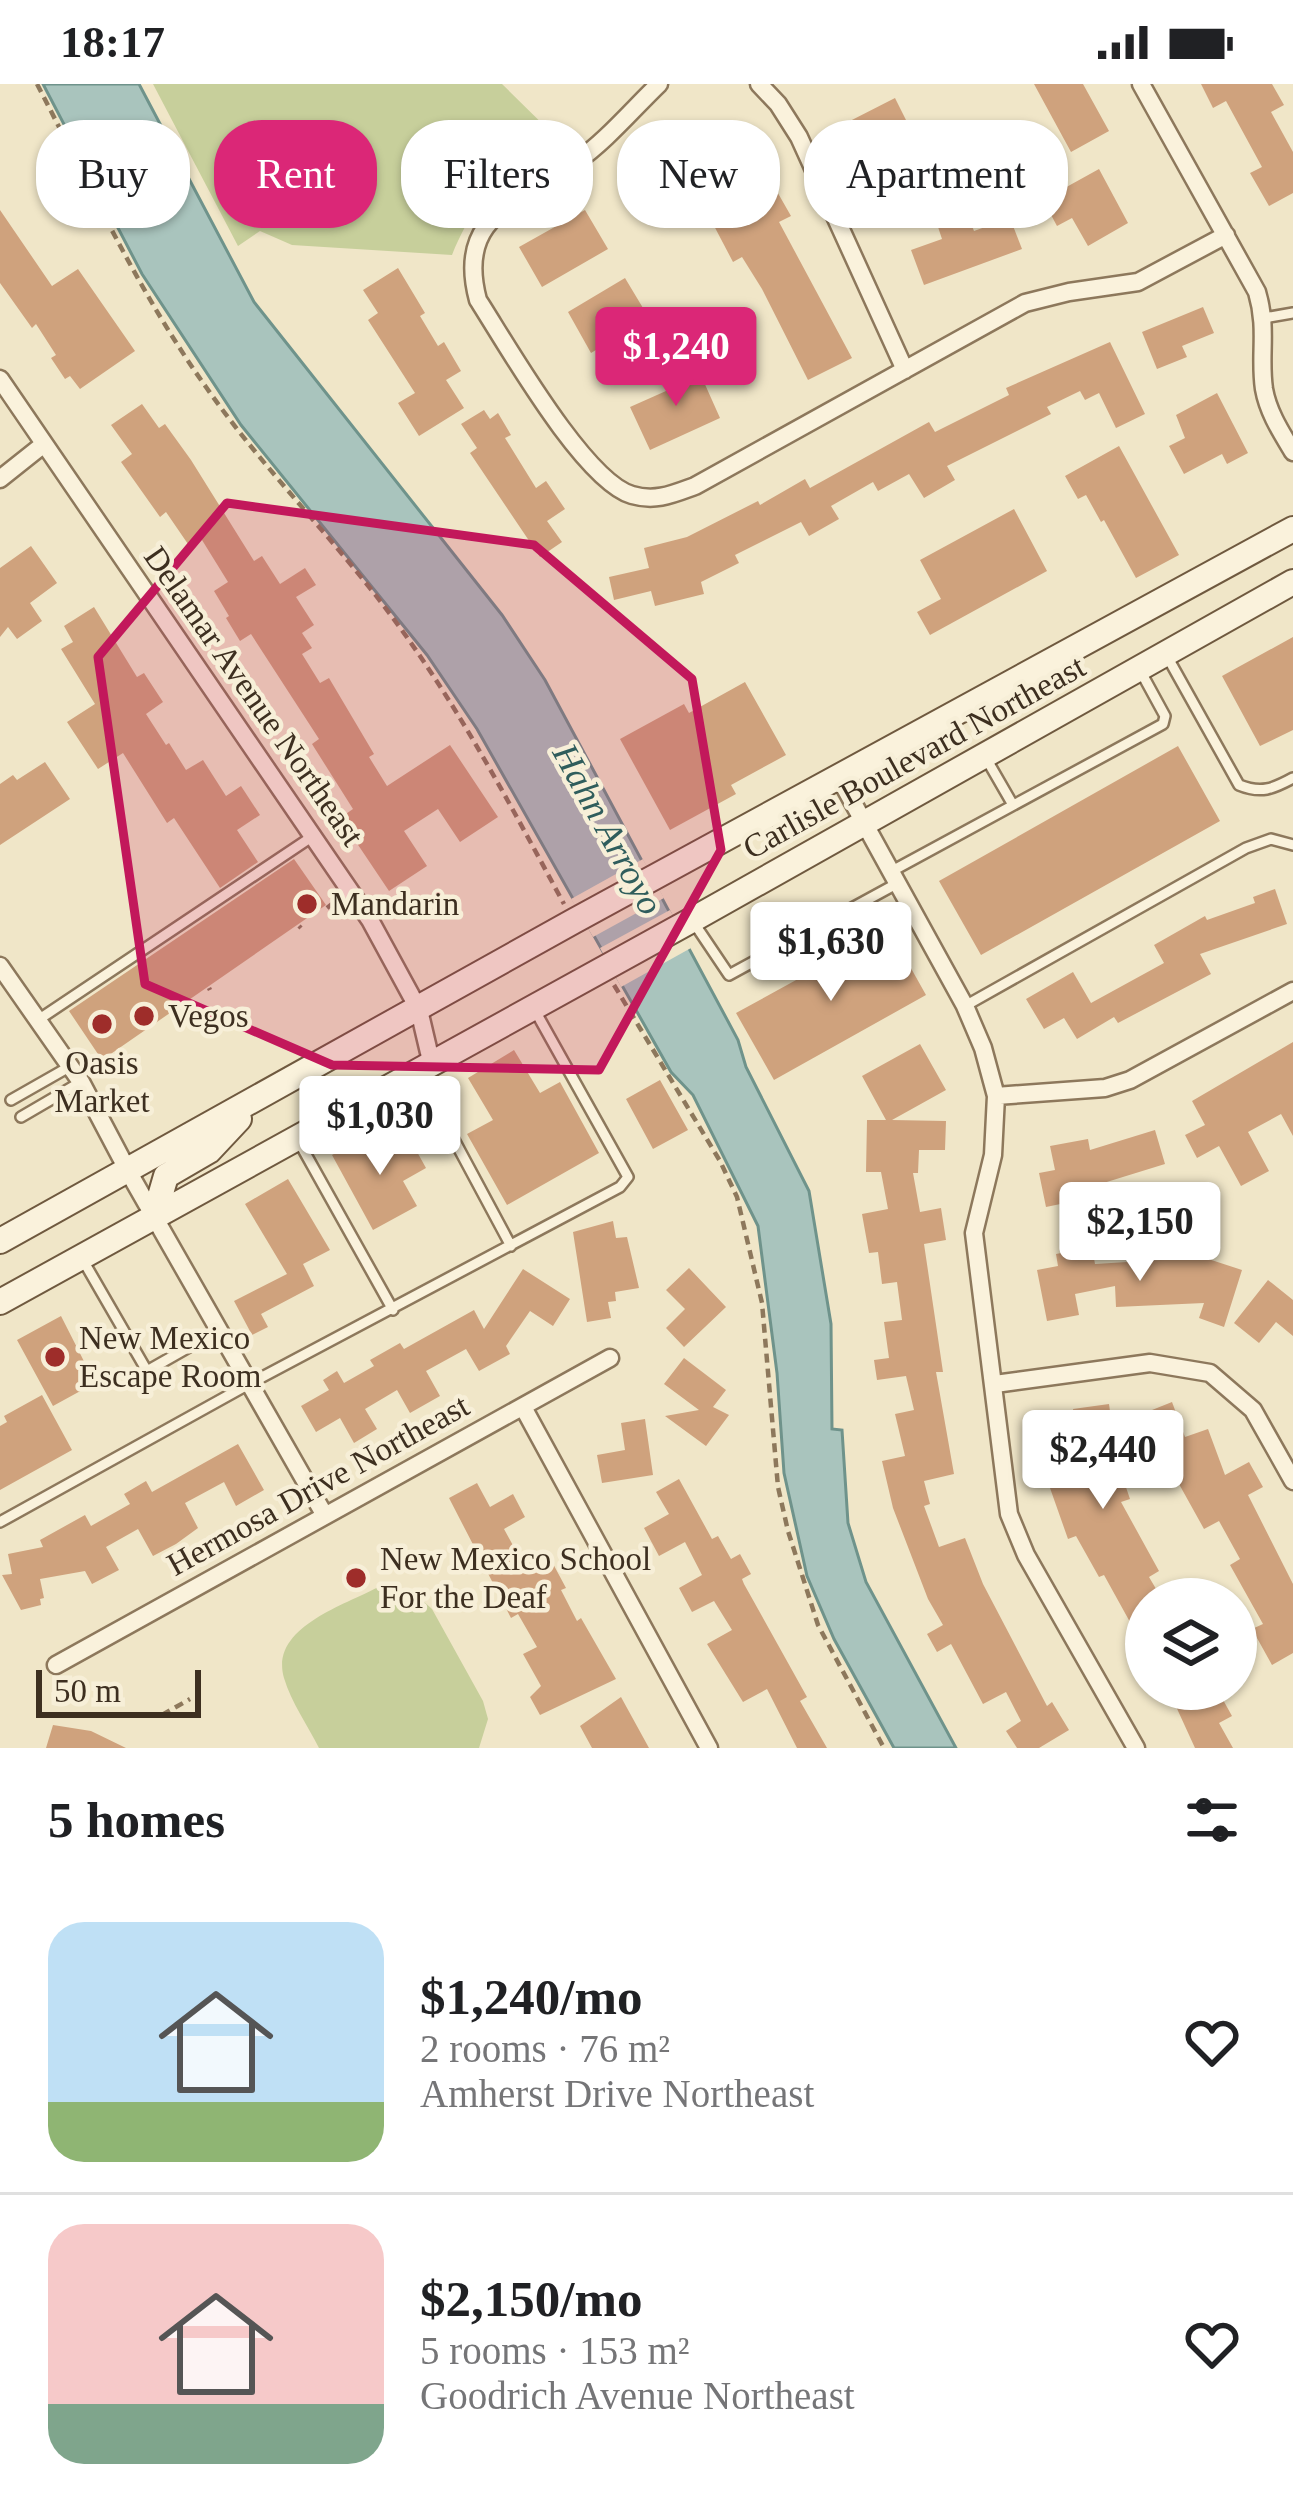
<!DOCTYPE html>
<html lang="en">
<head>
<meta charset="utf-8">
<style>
  :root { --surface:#fff; --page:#f2f2f2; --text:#202124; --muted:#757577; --line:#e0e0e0; --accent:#db2777 }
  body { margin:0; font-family:"Times New Roman",serif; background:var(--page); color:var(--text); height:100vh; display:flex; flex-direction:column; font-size:45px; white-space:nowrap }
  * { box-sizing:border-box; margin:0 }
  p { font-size:39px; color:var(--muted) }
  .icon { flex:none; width:66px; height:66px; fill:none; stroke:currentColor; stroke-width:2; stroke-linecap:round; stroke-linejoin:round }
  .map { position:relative; height:1664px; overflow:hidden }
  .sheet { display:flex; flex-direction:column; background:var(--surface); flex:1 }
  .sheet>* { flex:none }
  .banner { position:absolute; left:36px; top:36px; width:1221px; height:108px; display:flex; gap:24px }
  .buttons { position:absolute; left:1125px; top:1494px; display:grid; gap:24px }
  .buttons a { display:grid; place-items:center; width:132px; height:132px; border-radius:50%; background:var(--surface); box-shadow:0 3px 9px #0004; font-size:60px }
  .scale { position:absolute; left:36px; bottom:30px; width:165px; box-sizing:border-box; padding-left:12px; border:6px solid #3d2f20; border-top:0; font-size:33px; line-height:42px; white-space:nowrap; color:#3d2f20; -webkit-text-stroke:9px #f7efd8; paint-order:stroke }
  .price { position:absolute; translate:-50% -102px; padding:0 27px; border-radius:12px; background:#fff; color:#222; font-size:39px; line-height:78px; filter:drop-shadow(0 3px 6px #0008) }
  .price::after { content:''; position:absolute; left:50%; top:72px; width:36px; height:27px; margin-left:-18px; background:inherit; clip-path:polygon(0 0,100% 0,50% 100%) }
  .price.on { background:var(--accent); color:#fff }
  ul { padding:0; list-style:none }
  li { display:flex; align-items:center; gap:36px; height:300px; padding:0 48px }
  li+li { border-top:3px solid var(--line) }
  li span { display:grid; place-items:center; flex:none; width:336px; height:240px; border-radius:36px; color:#555 }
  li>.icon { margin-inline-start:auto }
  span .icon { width:144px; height:144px; fill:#fffc; stroke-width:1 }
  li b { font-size:51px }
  h2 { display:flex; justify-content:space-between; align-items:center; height:144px; padding:0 48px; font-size:51px }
  .chip { padding:0 42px; border-radius:48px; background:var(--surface); box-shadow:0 3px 9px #0004; font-size:42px; line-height:108px }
  .chip.on { background:var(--accent); color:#fff }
  .status { display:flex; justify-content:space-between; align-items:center; height:84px; padding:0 60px; background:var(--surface); direction:ltr }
  .status svg { height:33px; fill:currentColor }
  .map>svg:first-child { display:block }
</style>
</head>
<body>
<div class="status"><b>18:17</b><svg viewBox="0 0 49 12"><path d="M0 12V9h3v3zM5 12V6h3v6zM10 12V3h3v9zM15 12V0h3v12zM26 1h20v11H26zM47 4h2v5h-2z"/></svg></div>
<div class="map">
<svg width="1293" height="1664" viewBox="0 0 1293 1664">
  <rect width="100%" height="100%" fill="#f0e6c8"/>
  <path fill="#c7cf9b" d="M 153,0 L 502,0 L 564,61 C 503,97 480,103 452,171 L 292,161 L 260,147 L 238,162 Z
    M 380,1502 L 412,1507 L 432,1525 L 483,1617 L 488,1635 L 479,1664 L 319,1664 C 308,1642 291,1618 284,1594 C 269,1543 346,1521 380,1502 Z"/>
  <path fill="#a9c4bd" stroke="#6f938b" stroke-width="3" d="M 43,0 L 139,0 L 254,218 L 502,531 L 545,596 L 738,956 L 746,983 L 809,1107 L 831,1240 L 832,1345 L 842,1346 L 848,1439 L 866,1498 L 956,1664 L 894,1664 L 834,1555 L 807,1492 L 784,1389 L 777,1289 L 758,1142 L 693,1011 L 671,988 L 477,645 L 427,571 L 241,341 L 142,190 Z"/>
  <path fill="#f0e6c8" d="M 643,775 L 664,814 L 593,853 L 571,815 Z
    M 670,826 L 691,864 L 621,903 L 600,864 Z"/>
  <path fill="#cfa27d" d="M 1034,0 L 1083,0 L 1109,47 L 1071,68 Z
    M 1201,0 L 1272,0 L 1284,21 L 1271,28 L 1293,68 L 1293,109 L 1269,122 L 1250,89 L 1262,83 L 1226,17 L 1213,24 Z
    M 895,14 L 907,38 L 890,47 L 918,104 L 886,120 L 846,39 Z
    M 746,50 L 764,110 L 775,104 L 791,132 L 779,138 L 852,274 L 808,296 L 762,205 L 742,173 L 733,178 L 712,138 L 722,132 L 712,96 L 677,106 L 667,73 Z
    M 1099,85 L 1128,139 L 1088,162 L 1072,134 L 1057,142 L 1043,116 Z
    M 0,126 L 52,202 L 78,185 L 135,267 L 80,305 L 70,292 L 65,295 L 51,274 L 56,271 L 36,240 L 32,244 L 0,199 Z
    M 585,126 L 608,165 L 542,203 L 519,163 Z
    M 967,129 L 974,147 L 1010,134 L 1022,165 L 924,201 L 911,166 L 942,155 L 937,140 Z
    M 398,184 L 425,229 L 420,232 L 438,262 L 444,258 L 461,287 L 446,296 L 464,324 L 419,352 L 398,319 L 415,309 L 368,236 L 378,229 L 363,206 Z
    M 625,194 L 643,224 L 629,232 L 644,258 L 613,277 L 604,261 L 591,269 L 568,228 Z
    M 1203,223 L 1214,249 L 1182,262 L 1187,273 L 1157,285 L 1142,248 Z
    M 1110,258 L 1145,330 L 1116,344 L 1099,309 L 1085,316 L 1080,307 L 1047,323 L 1051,330 L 947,382 L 955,396 L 924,414 L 909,390 L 878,407 L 873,398 L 831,422 L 839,435 L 809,452 L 801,438 L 735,471 L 739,479 L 701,498 L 704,510 L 655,522 L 651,507 L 614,516 L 609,493 L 649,484 L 644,464 L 687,453 L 758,417 L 760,421 L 805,395 L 810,404 L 929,338 L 935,348 L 1009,311 L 1006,304 Z
    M 695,278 L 720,334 L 650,366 L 630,323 L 675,303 L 669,290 Z
    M 1217,309 L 1248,369 L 1227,380 L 1222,370 L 1184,390 L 1169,362 L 1185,354 L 1176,331 Z
    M 142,320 L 159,344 L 165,340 L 191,376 L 254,477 L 262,472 L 280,500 L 305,484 L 316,501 L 296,513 L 314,541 L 302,549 L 312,564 L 302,570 L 320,599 L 329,594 L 374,670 L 369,673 L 387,702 L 450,661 L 498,733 L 460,758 L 438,725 L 404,747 L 427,782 L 389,807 L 340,734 L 353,725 L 312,660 L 319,655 L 251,550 L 240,557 L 226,534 L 229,532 L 214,507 L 228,498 L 202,456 L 190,463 L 166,428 L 160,433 L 121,378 L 132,370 L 111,341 Z
    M 484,326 L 490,335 L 498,329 L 511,351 L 505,354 L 536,404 L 546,397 L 565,425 L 547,437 L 562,458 L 540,473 L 470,369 L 477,364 L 461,340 Z
    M 1119,362 L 1179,471 L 1136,494 L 1104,436 L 1101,438 L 1086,411 L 1078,415 L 1065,392 Z
    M 1014,425 L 1047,487 L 930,551 L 917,528 L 941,515 L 920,476 Z
    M 31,462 L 57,499 L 30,519 L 42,537 L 17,555 L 8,543 L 0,553 L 0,484 Z
    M 94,523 L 137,593 L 144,589 L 163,618 L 146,630 L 166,661 L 169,659 L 186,686 L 203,676 L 226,712 L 241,702 L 260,731 L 237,746 L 258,778 L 220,804 L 174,734 L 167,739 L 123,669 L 98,685 L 67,638 L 95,620 L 61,565 L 73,558 L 64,542 Z
    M 1293,553 L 1293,646 L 1260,662 L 1222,592 Z
    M 745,598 L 786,671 L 731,701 L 736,710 L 670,746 L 620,655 L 684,620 L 689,629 Z
    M 1178,662 L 1220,737 L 981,871 L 939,797 Z
    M 45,678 L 70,715 L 0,761 L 0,700 L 13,691 L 17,696 Z
    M 294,775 L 326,821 L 102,976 L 69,927 Z
    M 1275,805 L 1287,840 L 1200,870 L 1211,890 L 1118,939 L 1114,933 L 1077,955 L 1064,934 L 1044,945 L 1026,915 L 1073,888 L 1091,919 L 1164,879 L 1154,861 L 1205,832 L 1207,836 L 1255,819 L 1253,813 Z
    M 889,845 L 926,911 L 774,996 L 736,929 Z
    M 1293,958 L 1293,1052 L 1281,1030 L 1248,1048 L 1269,1087 L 1241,1102 L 1219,1062 L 1197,1074 L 1185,1051 L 1205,1041 L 1192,1017 Z
    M 920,960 L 946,1006 L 892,1036 L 946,1037 L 945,1066 L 919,1066 L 918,1089 L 913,1089 L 920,1128 L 941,1124 L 946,1156 L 924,1160 L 943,1288 L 936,1288 L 954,1390 L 924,1397 L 930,1420 L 924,1422 L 939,1463 L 965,1454 L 983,1500 L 1047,1622 L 1052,1618 L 1069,1646 L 1039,1664 L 1017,1664 L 1006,1647 L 1021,1637 L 1006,1608 L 983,1620 L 951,1560 L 937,1568 L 927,1550 L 943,1541 L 928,1515 L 893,1424 L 882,1377 L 905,1372 L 895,1330 L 914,1326 L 906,1292 L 877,1296 L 874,1276 L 889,1274 L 884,1238 L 902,1236 L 897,1198 L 882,1200 L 878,1168 L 869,1169 L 862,1130 L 888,1125 L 881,1088 L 866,1088 L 867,1036 L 886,1036 L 862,992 Z
    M 514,966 L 540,1009 L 560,998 L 599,1069 L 507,1121 L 467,1050 L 493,1036 L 468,994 Z
    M 660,996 L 688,1046 L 653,1065 L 626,1015 Z
    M 1155,1046 L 1165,1080 L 1097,1101 L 1099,1112 L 1046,1123 L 1039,1089 L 1055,1086 L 1050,1062 L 1088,1055 L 1090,1066 Z
    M 372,1049 L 384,1071 L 411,1057 L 426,1084 L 403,1097 L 417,1122 L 373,1146 L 332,1071 Z
    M 288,1095 L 330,1166 L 303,1180 L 314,1202 L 261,1230 L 268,1243 L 252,1251 L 234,1217 L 287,1190 L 245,1120 Z
    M 613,1137 L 616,1154 L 627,1153 L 639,1204 L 615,1208 L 616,1217 L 608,1218 L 611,1234 L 587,1238 L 573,1148 Z
    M 1092,1163 L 1095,1180 L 1192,1174 L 1193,1170 L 1242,1186 L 1224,1243 L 1199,1234 L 1204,1219 L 1116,1223 L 1115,1202 L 1075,1210 L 1079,1231 L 1047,1237 L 1037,1186 L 1058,1182 L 1056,1170 Z
    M 689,1184 L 726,1223 L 684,1263 L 666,1244 L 685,1225 L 666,1206 Z
    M 523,1185 L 570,1215 L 553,1242 L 530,1227 L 506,1262 L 510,1270 L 479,1287 L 466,1265 L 426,1287 L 440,1312 L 410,1329 L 397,1306 L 365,1325 L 377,1345 L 354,1359 L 340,1334 L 316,1348 L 301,1322 L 329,1306 L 323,1296 L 337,1287 L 344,1299 L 374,1282 L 370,1276 L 400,1259 L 404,1265 L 474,1226 L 484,1245 Z
    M 1268,1196 L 1293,1216 L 1293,1252 L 1276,1238 L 1259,1259 L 1234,1239 Z
    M 61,1232 L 95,1299 L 53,1322 L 17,1256 Z
    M 684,1274 L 726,1306 L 713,1323 L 729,1331 L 706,1362 L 665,1332 L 699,1326 L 664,1300 Z
    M 42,1311 L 72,1366 L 0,1406 L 0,1342 L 7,1338 L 4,1332 Z
    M 1172,1318 L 1185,1353 L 1208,1345 L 1225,1391 L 1249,1378 L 1263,1403 L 1248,1411 L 1293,1500 L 1293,1569 L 1272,1581 L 1252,1545 L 1263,1540 L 1230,1481 L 1240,1475 L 1219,1437 L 1204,1445 L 1174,1391 L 1166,1394 L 1142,1330 Z
    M 1109,1320 L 1117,1377 L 1130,1415 L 1121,1418 L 1159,1487 L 1149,1493 L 1162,1515 L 1146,1515 L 1146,1567 L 1104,1491 L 1099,1493 L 1076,1452 L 1068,1455 L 1050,1404 L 1058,1401 L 1051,1355 L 1077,1351 L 1073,1325 Z
    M 645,1335 L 653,1391 L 602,1399 L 597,1371 L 625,1366 L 621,1339 Z
    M 238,1360 L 264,1406 L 236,1422 L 224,1398 L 185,1419 L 198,1444 L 176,1460 L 153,1472 L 138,1445 L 106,1463 L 119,1486 L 92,1500 L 85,1487 L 40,1495 L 44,1514 L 40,1515 L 41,1521 L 21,1526 L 2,1491 L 12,1490 L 8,1470 L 43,1463 L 40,1456 L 85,1431 L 91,1442 L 130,1420 L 124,1410 L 146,1397 L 152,1408 Z
    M 679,1395 L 712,1455 L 718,1452 L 731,1475 L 740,1470 L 751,1490 L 742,1495 L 744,1500 L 807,1613 L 800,1617 L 827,1664 L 797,1664 L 767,1605 L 743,1618 L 707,1560 L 732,1546 L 714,1517 L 692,1528 L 679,1504 L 702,1491 L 685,1458 L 659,1472 L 644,1444 L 669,1430 L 656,1408 Z
    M 477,1399 L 490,1423 L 513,1410 L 525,1433 L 504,1445 L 528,1489 L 551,1476 L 566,1504 L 561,1506 L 577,1537 L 581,1534 L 616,1595 L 540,1631 L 530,1613 L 541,1602 L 523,1570 L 537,1563 L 518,1530 L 511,1534 L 449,1414 Z
    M 1168,1605 L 1217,1605 L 1232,1632 L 1219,1639 L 1233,1664 L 1195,1664 Z
    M 621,1613 L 649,1664 L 592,1664 L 580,1642 Z
    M 53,1641 L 91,1647 L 126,1664 L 46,1664 Z"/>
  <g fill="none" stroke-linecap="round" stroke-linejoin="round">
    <g stroke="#8d785c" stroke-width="14">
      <path id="service" d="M 1264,234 L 1293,229
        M 1168,574 L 1239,701 C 1261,710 1273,705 1293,694
        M 987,676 L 1013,721
        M 892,787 L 1163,640 L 1165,632 L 1141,588
        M 692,836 L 729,891 L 898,799
        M 965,922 L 1246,764 L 1271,755 L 1293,761
        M 38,936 L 313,752
        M 428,988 L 429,1009 L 511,1162
        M 11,1016 L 69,983
        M 21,1033 L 81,998
        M 299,1058 L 393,1226
        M 84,1178 L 147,1287 L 219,1246
        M 0,1438 L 249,1300 L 620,1103 L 628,1093 L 533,923"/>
    </g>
    <g stroke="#8d785c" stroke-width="21">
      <path id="minor" d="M 659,0 C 632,26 606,57 576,78 C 519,119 455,131 478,216 C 507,261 584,397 632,411 C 656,418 673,410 695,402 L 1025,219 L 1069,208 L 1138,198 L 1226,151
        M 759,0 L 778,20 L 799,53 L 905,286
        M 1141,0 L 1257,208 C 1268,245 1259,271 1264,305 C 1268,328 1281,348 1293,368
        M 0,295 L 370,836 L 419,926 L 431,977
        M 0,395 L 44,360
        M 840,695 L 965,922 L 983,964 L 996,1012 L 993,1071 L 974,1149 L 1009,1430 L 1026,1471 L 1136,1664
        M 0,882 L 81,998 L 128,1087 L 324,1430
        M 996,1012 L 1105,1004 L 1130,996 L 1293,907
        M 995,1300 L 1150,1279 L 1210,1289 L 1253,1326 L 1293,1397
        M 523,1323 L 709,1664
        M 56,1581 L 610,1274"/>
    </g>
    <g stroke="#6f593f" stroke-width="28">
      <path id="secondary" d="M 154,1133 L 166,1092 L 209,1067 L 239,1035
        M 0,1157 L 574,837 L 1293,445
        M 0,1218 L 692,836 L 1293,498"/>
    </g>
    <path stroke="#8d785c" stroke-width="4.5" stroke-dasharray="9 6" stroke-linecap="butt" d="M 37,0 C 90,102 139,209 206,303 C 265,388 341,461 401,545 C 464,632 513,726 564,820
      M 327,824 L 332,820
      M 299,842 L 301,844
      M 614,901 L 720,1077 L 737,1113 L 762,1219 L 778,1403 L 788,1447 L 818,1541 L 884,1664
      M 209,904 L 210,906
      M 162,1631 L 190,1615"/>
    <use href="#service" stroke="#faf2dc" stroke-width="9"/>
    <use href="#minor" stroke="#faf2dc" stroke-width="16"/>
    <use href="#secondary" stroke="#faf2dc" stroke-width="24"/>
  </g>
  <path fill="#c2185b" fill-opacity="0.2" stroke="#c2185b" stroke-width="9" stroke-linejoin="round" d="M 227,419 L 534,461 L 692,595 L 721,766 L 599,986 L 332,981 L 145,900 L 98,573 Z"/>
  <g fill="#9e2d2a" stroke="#f7efd8" stroke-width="4.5">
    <circle cx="307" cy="820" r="12"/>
    <circle cx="144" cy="932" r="12"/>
    <circle cx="102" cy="940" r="12"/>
    <circle cx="55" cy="1273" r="12"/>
    <circle cx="356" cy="1494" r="12"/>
  </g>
  <g text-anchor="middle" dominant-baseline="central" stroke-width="9" stroke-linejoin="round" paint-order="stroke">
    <g font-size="33" fill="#3d2f20" stroke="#f7efd8">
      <text transform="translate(254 612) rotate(55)">Delamar Avenue Northeast</text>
      <text transform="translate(914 673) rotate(-29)">Carlisle Boulevard Northeast</text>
      <text transform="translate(318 1401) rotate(-29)">Hermosa Drive Northeast</text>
    </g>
    <g font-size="33" fill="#3d2f20" stroke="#f7efd8" text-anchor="start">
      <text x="331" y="820">Mandarin</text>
      <text x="168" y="932">Vegos</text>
      <text x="102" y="979" text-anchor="middle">Oasis<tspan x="102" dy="38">Market</tspan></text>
      <text x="79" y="1254">New Mexico<tspan x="79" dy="38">Escape Room</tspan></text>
      <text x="380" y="1475">New Mexico School<tspan x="380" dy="38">For the Deaf</tspan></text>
    </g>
    <g font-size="36" font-style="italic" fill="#2f5d5c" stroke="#f7efd8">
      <text transform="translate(608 745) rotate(61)">Hahn Arroyo</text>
    </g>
  </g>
</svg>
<div class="buttons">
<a><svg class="icon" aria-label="layers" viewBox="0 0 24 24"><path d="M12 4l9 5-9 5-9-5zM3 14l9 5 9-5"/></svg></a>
</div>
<div class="scale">50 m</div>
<b class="price on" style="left:676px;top:325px">$1,240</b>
<b class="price" style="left:831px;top:920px">$1,630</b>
<b class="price" style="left:380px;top:1094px">$1,030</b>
<b class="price" style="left:1140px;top:1200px">$2,150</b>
<b class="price" style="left:1103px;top:1428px">$2,440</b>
<div class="banner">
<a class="chip">Buy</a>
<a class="chip on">Rent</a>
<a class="chip">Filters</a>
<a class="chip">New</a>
<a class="chip">Apartment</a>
</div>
</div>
<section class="sheet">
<h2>5 homes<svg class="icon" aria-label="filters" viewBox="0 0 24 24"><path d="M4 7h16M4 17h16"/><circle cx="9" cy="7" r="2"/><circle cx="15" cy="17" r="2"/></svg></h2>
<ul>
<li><span style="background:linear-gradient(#bfe0f5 75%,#8fb573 0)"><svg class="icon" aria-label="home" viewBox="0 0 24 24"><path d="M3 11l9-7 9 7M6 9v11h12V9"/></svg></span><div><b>$1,240/mo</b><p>2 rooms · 76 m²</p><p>Amherst Drive Northeast</p></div><svg class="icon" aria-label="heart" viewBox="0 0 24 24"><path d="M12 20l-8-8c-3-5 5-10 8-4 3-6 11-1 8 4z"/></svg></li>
<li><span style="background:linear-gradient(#f6c9c9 75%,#7fa58c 0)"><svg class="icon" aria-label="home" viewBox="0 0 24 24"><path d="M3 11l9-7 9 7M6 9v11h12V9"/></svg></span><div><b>$2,150/mo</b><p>5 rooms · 153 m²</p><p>Goodrich Avenue Northeast</p></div><svg class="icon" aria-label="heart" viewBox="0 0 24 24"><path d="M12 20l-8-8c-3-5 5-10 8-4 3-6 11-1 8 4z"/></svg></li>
</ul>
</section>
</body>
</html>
